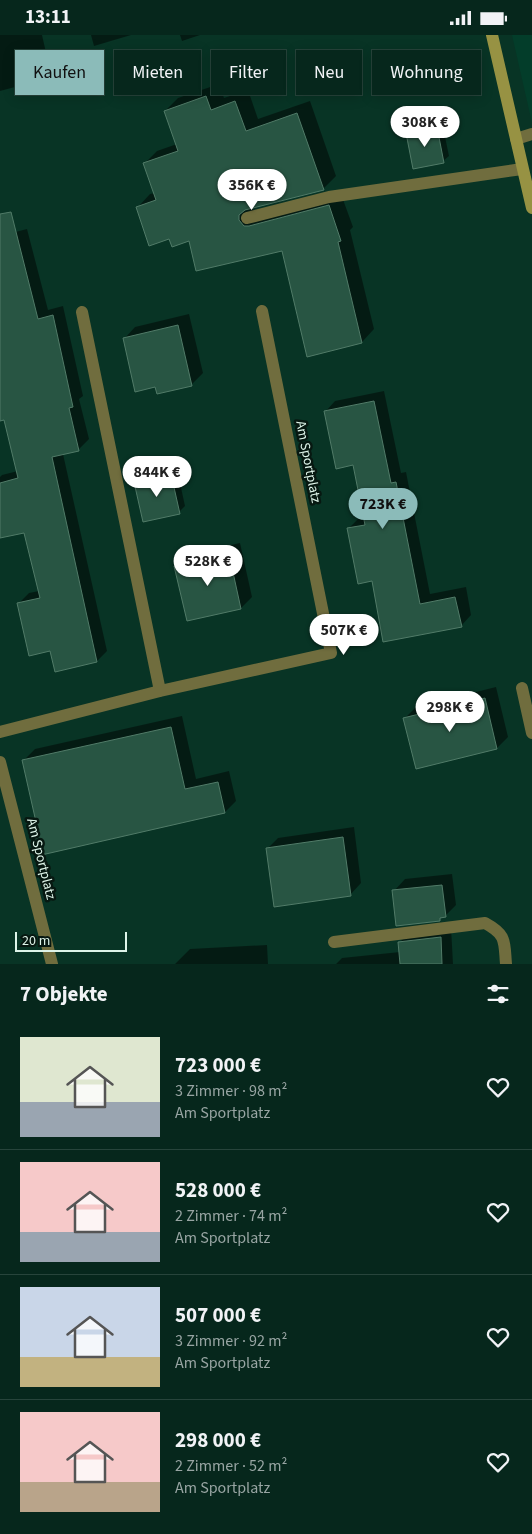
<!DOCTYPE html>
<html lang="de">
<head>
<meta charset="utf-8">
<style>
  :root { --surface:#06271c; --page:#143329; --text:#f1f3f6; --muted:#98a5a3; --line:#27443b; --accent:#8bbbb9 }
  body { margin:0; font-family:"Source Sans 3",sans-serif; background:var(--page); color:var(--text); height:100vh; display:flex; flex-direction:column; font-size:19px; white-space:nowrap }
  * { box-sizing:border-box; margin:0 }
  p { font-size:16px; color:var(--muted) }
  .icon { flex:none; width:28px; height:28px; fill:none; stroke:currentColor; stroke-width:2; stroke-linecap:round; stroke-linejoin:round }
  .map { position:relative; height:929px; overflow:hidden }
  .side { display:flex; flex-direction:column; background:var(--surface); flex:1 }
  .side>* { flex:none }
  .top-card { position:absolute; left:15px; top:15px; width:502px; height:45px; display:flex; gap:10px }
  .scale { position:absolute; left:15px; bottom:12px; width:112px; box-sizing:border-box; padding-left:5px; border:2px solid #def4e9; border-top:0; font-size:14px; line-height:18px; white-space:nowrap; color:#def4e9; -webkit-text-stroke:4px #071811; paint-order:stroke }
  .price { position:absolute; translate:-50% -42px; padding:0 11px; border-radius:18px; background:#fff; color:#222; font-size:16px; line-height:32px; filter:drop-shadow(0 1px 2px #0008) }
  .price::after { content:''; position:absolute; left:50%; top:30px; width:15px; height:11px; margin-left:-8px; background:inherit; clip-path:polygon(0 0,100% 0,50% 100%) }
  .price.current { background:var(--accent); color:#111 }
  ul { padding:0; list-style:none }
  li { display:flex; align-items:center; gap:15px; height:125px; padding:0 20px }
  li+li { border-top:1px solid var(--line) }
  li span { display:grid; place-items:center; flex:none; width:140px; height:100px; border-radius:0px; color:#555 }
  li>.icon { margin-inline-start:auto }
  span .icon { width:60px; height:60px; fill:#fffc; stroke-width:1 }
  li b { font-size:21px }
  h2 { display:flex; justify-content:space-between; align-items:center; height:60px; padding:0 20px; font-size:21px }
  .pill { padding:0 18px; border-radius:0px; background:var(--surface); box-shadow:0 2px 12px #0003,0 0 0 1px var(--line); font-size:18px; line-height:45px }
  .pill.current { background:var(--accent); color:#111 }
  .status { display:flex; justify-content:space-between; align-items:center; height:35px; padding:0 25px; background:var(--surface); direction:ltr }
  .status svg { height:14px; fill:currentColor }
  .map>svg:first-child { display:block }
</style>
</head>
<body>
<div class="status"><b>13:11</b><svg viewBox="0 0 49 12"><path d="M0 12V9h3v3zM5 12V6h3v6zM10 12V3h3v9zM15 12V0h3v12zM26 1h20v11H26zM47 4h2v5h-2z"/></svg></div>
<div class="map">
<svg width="532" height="929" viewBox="0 0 532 929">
  <rect width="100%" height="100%" fill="#083425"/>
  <path fill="#033d2a" d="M 512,0 L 532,0 L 532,88 Z"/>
  <path fill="#0007" d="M 0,0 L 42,0 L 50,35 L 41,45 L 0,56 Z
    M 91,0 L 131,0 L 94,11 Z
    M 180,0 L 200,0 L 182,6 Z
    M 219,49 L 224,63 L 248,55 L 258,84 L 310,66 L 336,141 L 323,154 L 252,172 L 254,177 L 341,159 L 353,192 L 350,195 L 374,294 L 362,307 L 283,215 L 170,202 L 138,172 L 150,159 L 155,158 L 145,128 L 157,116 L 177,109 L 165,76 L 178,63 Z
    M 442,87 L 449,121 L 443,126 L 407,99 L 413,93 Z
    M 27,194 L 48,275 L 63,271 L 83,361 L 79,364 L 89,404 L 79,414 L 63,419 L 107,616 L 97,626 L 51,615 L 18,569 L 29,558 L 39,556 L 25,496 L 0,485 L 0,442 L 2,440 L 18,436 L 5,384 L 0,385 L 0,201 Z
    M 189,279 L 203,338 L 191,350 L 156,350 L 124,304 L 135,292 Z
    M 384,356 L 401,438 L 406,437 L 430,559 L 466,552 L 471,580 L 461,591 L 373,545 L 348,494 L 359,483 L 364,482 L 354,428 L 325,377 L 335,366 Z
    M 177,434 L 185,471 L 179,477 L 135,448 L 141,442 Z
    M 240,508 L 252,562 L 241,573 L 176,531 L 187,520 Z
    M 496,652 L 508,702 L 497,713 L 405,683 L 416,672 Z
    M 182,681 L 196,744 L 229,736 L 236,766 L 225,777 L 31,789 L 37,783 L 24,725 L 35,714 Z
    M 354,792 L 361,848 L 350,860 L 267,814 L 278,803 Z
    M 452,839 L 456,870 L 445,881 L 442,881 L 439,884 L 394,856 L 405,844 Z
    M 451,892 L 453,929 L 336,929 L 342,923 L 400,917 L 399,908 L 410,897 Z
    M 267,910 L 268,929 L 175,929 L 190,914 Z"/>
  <path fill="#285543" stroke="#517b68" d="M 206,61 L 211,75 L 235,66 L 246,96 L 297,78 L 324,155 L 245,175 L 239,180 L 239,185 L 244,191 L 249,191 L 329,170 L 341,206 L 338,207 L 362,308 L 307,322 L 282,216 L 196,236 L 189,206 L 172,212 L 169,204 L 149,211 L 136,172 L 156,165 L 143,128 L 178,116 L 164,76 Z
    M 437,92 L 444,128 L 413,134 L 406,98 Z
    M 11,177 L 38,284 L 53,280 L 73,372 L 69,373 L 79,416 L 52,422 L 97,627 L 55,637 L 50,616 L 29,621 L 17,568 L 40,563 L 24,498 L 0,503 L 0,448 L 18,443 L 4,385 L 0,386 L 0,179 Z
    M 178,290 L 192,351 L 157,359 L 155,352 L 135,357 L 123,303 Z
    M 374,366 L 391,448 L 396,447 L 420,569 L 455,562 L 462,592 L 383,607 L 372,546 L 358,549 L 347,493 L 365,490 L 353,430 L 336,434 L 324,376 Z
    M 171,439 L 180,479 L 143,487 L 134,447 Z
    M 229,519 L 241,574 L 187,586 L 174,531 Z
    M 485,663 L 497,714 L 416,734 L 403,683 Z
    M 171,692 L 185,754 L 218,747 L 225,778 L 37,821 L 30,789 L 36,787 L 22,725 Z
    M 343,802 L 351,861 L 274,872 L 266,813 Z
    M 442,850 L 446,882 L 440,883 L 440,886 L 396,891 L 392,855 Z
    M 441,902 L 442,929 L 400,929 L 398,907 Z"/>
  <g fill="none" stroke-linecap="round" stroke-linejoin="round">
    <path stroke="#706d3e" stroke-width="12" d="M 516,104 L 532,99
      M 247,183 L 329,162 L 522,134
      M 522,653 L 532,698
      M 334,907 L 485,888 C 507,900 504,906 506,929"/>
    <path stroke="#706d3e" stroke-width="12" d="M 82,277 L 160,656
      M 0,697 L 160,656 L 331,618 L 262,276
      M 0,727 L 52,929"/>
    <path stroke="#979243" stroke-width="12" d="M 492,0 L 532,173"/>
  </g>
  <g text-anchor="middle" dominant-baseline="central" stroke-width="5" stroke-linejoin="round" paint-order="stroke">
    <g font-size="14" fill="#def4e9" stroke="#071811">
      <text transform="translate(308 427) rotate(79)">Am Sportplatz</text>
      <text transform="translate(41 824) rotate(76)">Am Sportplatz</text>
    </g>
  </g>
</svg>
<div class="scale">20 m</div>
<b class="price" style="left:425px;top:113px">308K €</b>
<b class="price" style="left:252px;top:176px">356K €</b>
<b class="price" style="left:157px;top:463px">844K €</b>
<b class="price current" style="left:383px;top:495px">723K €</b>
<b class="price" style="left:208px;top:552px">528K €</b>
<b class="price" style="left:344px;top:621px">507K €</b>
<b class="price" style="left:450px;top:698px">298K €</b>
<div class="top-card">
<a class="pill current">Kaufen</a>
<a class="pill">Mieten</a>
<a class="pill">Filter</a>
<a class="pill">Neu</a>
<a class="pill">Wohnung</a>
</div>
</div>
<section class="side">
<h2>7 Objekte<svg class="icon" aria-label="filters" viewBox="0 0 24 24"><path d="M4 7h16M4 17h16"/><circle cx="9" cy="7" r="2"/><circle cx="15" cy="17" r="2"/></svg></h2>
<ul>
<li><span style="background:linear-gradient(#dfe7d0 65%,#9aa5b1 0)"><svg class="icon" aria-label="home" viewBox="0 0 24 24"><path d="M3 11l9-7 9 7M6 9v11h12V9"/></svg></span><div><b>723 000 €</b><p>3 Zimmer · 98 m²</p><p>Am Sportplatz</p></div><svg class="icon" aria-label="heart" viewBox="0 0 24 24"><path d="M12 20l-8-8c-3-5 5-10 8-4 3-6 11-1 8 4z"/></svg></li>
<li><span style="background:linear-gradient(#f6c9c9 70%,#9aa5b1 0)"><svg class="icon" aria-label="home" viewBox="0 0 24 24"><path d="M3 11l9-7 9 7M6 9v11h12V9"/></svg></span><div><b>528 000 €</b><p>2 Zimmer · 74 m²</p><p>Am Sportplatz</p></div><svg class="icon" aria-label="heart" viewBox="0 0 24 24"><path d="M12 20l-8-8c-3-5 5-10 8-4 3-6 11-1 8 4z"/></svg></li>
<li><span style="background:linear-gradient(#c9d6e8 70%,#c2b280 0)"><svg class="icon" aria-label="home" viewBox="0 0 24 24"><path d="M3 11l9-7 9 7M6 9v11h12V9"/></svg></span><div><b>507 000 €</b><p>3 Zimmer · 92 m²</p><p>Am Sportplatz</p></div><svg class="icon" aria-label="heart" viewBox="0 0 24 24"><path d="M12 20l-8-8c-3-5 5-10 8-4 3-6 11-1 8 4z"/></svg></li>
<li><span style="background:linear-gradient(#f6c9c9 70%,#b9a48a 0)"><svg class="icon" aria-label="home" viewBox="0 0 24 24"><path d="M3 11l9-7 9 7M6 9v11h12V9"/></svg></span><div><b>298 000 €</b><p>2 Zimmer · 52 m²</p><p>Am Sportplatz</p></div><svg class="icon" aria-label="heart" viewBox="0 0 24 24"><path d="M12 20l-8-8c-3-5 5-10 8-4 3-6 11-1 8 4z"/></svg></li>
</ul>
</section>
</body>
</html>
